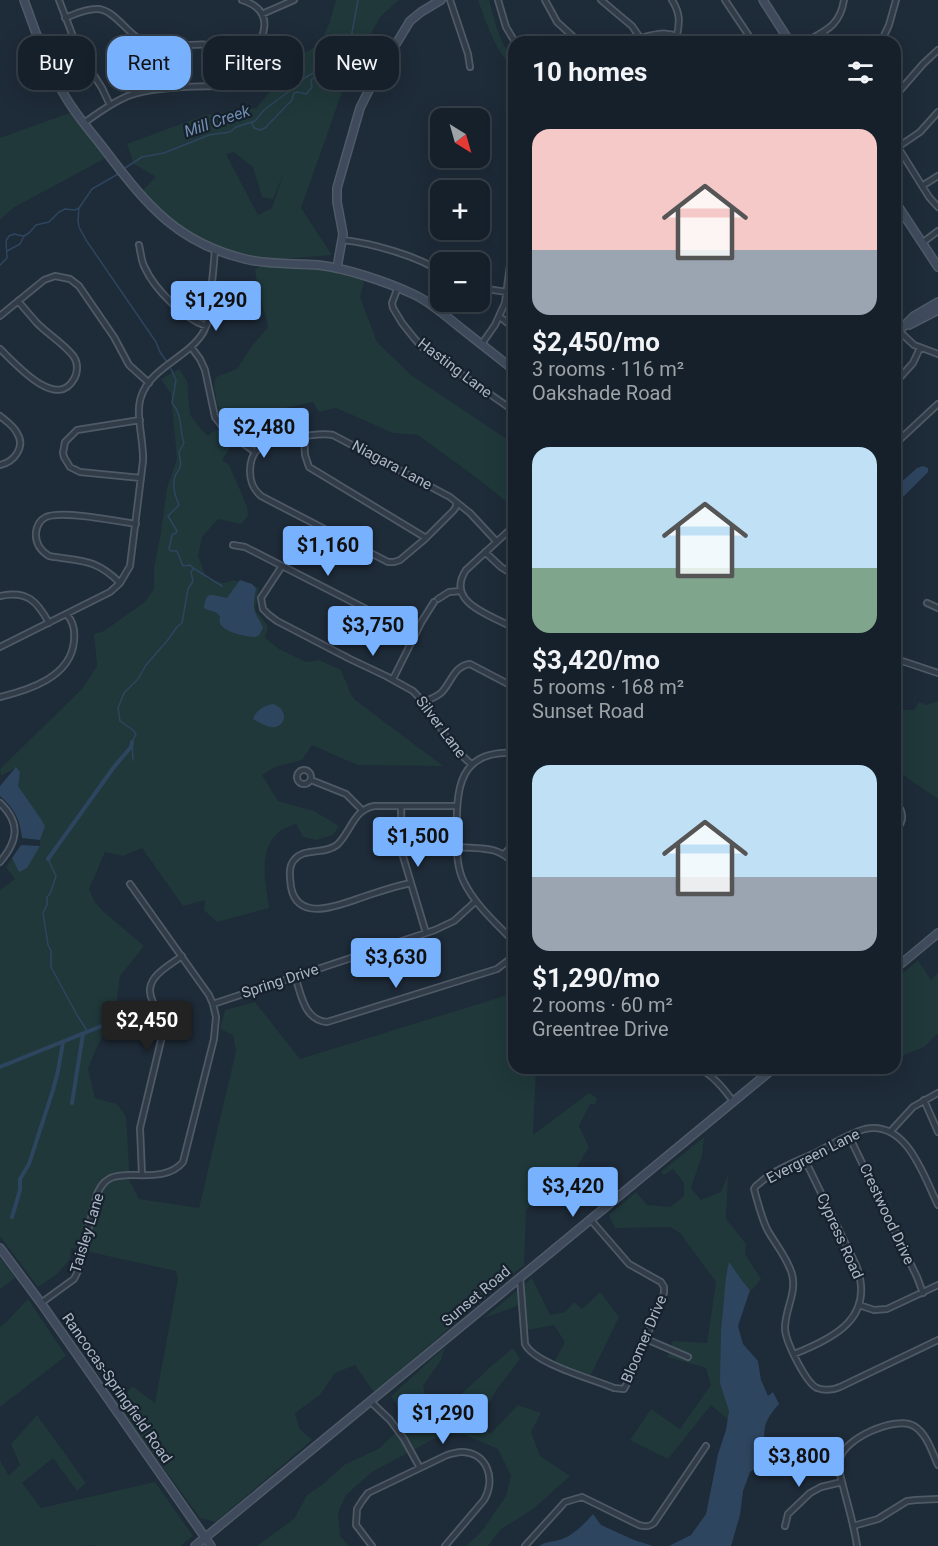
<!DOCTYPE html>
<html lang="en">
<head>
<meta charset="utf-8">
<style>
  :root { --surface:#16202a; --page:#1f2832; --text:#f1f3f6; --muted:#9ea3a8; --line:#353e47; --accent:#78b2ff }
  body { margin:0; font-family:Roboto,sans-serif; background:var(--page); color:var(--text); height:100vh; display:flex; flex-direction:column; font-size:22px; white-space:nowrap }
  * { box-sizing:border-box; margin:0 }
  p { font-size:20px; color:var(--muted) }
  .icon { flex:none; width:33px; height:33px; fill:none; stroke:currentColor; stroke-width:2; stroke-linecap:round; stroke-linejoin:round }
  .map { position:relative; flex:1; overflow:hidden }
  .details { position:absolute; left:508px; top:36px; width:393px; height:1038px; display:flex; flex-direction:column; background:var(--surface); border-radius:18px; box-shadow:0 6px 24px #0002,0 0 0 2px var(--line) }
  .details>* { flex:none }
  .banner { position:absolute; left:18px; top:36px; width:400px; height:54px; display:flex; gap:12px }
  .needle { width:39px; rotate:143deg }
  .tools { position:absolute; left:430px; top:108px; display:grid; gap:12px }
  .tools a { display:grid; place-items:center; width:60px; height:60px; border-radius:12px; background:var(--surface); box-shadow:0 6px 24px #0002,0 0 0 2px var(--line); font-size:30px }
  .price { position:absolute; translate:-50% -51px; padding:0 14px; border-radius:6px; background:var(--accent); color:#111; font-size:20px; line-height:39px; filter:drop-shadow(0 2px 3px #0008) }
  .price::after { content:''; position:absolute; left:50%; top:36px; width:18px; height:14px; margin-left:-9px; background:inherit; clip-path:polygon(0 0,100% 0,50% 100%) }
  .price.current { background:#222; color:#fff }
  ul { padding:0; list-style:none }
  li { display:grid; align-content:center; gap:12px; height:318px; padding:0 24px }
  li span { display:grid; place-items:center; height:186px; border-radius:18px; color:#555 }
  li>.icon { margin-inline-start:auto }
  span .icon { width:108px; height:108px; fill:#fffc; stroke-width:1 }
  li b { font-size:26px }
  h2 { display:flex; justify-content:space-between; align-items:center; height:72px; padding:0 24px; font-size:26px }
  .tag { padding:0 21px; border-radius:18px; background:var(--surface); box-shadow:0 6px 24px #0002,0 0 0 2px var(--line); font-size:21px; line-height:54px }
  .tag.current { background:var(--accent); color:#111 }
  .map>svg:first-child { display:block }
</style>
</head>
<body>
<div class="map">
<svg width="938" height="1546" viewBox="0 0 938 1546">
  <rect width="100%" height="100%" fill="#1e2b38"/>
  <path fill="#20383a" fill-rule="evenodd" d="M 336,0 L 399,0 L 380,17 L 346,81 L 301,208 L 332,255 L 281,259 L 283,263 L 213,249 L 154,211 L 139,194 L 156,177 L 134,164 L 127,144 L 205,115 L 256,108 L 303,54 L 320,44 L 329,24 ZM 234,152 L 253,167 L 262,197 L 273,199 L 284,172 L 272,208 L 258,215 L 226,154 Z
    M 478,0 L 489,0 C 495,20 499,44 514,59 L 514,69 C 495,51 487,25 478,0 Z
    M 75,111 L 109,155 L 102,160 L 13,208 L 0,220 L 0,138 Z
    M 264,265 L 306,267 L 336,272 L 364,281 L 360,297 L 377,342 L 411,375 L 514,444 L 514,508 L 477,478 L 418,435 L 393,433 L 336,408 L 319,412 L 313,402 L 238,418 L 233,431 L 221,420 L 216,412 L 220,408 L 217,405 L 214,385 L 216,377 L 237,369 L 252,346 L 268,327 C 264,307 257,288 255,269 Z
    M 179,369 L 187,381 L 190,415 L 207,436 L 217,429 L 225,437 L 234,442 L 222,460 L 229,465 L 247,506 L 248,516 L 241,524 L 218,519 L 202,537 L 198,556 L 207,579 L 223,583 L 234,580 L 259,588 L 255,610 L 268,626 L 265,638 L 279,649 L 306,662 L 319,660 L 341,670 L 351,694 L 355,700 L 443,766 L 357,765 L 312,745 L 302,760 L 275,767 L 262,775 L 278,801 L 314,811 L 339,826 L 333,835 L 317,840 L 303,837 L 296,824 C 291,826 283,828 279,832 C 257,851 266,882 269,908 L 217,922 L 204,910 L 205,900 L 183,906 L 142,848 L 123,856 L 105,852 L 89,889 L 95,902 L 104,912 L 144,946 L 120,976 L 116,1007 L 120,1023 L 103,1035 L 95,1051 L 88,1069 L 95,1098 L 117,1104 L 126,1117 L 130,1182 L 139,1199 L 199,1208 L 236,1051 L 233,1035 L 220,1029 L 225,1010 L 255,1002 L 300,1059 L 514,993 L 514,1068 L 536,1068 L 533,1135 L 589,1093 L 597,1098 L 596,1104 L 590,1104 L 579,1126 L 589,1147 L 575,1170 L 577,1187 L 570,1193 L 560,1180 L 526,1210 L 524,1265 L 374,1392 L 355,1365 L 335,1373 L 320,1395 L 295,1413 L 299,1428 L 312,1440 L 216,1522 L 200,1518 L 118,1406 L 132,1386 L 155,1403 L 178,1279 L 176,1271 L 71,1248 L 70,1259 L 57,1274 L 38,1287 L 0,1236 L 0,890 L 15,879 L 6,867 L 12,858 L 19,871 L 40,846 L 40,840 L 44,826 L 41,819 L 17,786 L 20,772 L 16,768 L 1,776 L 0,769 L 82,689 L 97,666 L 94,634 L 104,631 L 145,602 L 154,589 L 154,568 L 161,532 L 167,488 L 177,459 L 171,394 L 161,379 Z
    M 938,701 L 938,799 L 896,770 L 896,705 L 903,710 L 914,710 L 919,702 L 926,705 Z
    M 918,960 L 931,980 L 938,972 L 938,1033 L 924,1047 L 896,1058 L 896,979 Z
    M 704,1137 L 702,1156 L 691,1188 L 701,1200 L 721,1192 L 728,1174 L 726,1219 L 746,1244 L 745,1254 L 761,1279 L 752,1290 L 731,1282 L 731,1422 L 711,1405 L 668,1459 L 630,1440 L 651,1409 L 680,1429 L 711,1385 L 706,1368 L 667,1357 L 673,1341 L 707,1343 L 716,1282 L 680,1233 L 670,1227 L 615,1228 L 609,1215 L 636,1192 L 647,1205 L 670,1207 L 684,1196 L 684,1183 L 673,1169 L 664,1175 L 661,1172 Z
    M 0,1257 L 15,1278 L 0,1289 Z
    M 532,1278 L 550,1315 L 565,1312 L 574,1302 L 582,1309 L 600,1292 L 619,1317 L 589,1379 L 553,1364 L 565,1342 L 554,1325 L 523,1331 L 522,1304 L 484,1318 Z
    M 28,1299 L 66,1356 L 0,1407 L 0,1327 L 4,1324 Z
    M 445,1347 L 441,1360 L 423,1386 L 430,1414 L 452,1403 L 488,1369 L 513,1348 L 520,1359 L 497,1389 L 479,1420 L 490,1434 L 518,1405 L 541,1413 L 531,1432 L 540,1456 L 570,1476 L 532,1510 L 501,1529 L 488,1546 L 466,1546 L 482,1531 L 506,1496 L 511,1476 L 498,1449 L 465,1435 L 445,1433 L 372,1472 L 346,1495 L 338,1513 L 340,1536 L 349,1546 L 257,1546 L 294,1519 L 307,1495 L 322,1485 L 344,1465 L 380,1448 L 407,1421 L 391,1396 Z
    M 37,1415 L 86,1483 L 77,1491 L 53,1458 L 22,1483 L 41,1508 L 155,1482 L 193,1536 L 180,1546 L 96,1546 L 95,1545 L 83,1546 L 0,1546 L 0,1460 L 9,1476 L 20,1465 L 11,1444 Z"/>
  <path fill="#2e455f" d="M 923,466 L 928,468 L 928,472 L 896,504 L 896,487 L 917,468 Z
    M 240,580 L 252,584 L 256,588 C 255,597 252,606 256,614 C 258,619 261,622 263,628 L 259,635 L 255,637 C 247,637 223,632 220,623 C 218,618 222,618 218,614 C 215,611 208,611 204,608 C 206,588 213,596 227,598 Z
    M 273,704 C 292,711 283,729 272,727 C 266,727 258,722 253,719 C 255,711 265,705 273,704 Z
    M 16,767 L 20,772 L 18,786 L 41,819 L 45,826 L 40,840 L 22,838 C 20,819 14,808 0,796 L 0,786 Z
    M 21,845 L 40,846 L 27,868 L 19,872 L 12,858 Z
    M 729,1262 L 743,1282 L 750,1290 L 738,1326 L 743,1344 L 758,1361 L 761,1380 L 768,1396 L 773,1392 L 779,1404 C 760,1425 764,1431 766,1457 L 762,1463 L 750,1472 L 743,1491 L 740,1515 L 731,1546 L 669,1546 L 691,1535 L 706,1514 L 718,1454 L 726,1430 L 729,1411 L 720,1383 L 721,1331 L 726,1277 Z
    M 593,1514 L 601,1525 L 634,1540 L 653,1546 L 539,1546 C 546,1541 554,1542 562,1539 C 575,1534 584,1524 593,1514 Z"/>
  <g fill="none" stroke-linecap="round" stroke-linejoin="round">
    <path stroke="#2e455f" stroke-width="1.5" d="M 252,123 L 254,128 L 260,130 L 265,128 L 292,100 L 294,93 L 297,92 L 306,94 L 312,87 L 311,80 L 316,76 L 315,73
      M 125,168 L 142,157 L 164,153 L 209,135 L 230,132 L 236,127 L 255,121 L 264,110 L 296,86 L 306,77 L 315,72 L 326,56 L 330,54 L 339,60 L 342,58 L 343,47 L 351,38 L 358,0
      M 118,174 L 92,189 L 79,208 L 78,220 L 79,227 L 86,240 L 156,342 L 160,352 L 167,362
      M 7,251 L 20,244 L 24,236 L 29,233 L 36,225 L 49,222 L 59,212 L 65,209 L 75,210 L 79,208
      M 0,265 L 7,258 L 6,241 L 9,236 L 14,234 L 23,236
      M 171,369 L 176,380 L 172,403 C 183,415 179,429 184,443 L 179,452 C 179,456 182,463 180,467 C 180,470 176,473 175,476 C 172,486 175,496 179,505 L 168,516 L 177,531 L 176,533 L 172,535 L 169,549 L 171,551 L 177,551 L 183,566 L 190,565 L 193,568 L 222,586
      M 133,760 L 132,742 L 136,734 L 133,730 L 120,721 L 118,708 L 124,693 L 138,679 L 146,665 L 167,641 L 177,627 L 182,623 L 188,589 L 193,581 L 191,572 L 193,569
      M 48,859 L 56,876 L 50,894 L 47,897 L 47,905 L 43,913 L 48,945 L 51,951 L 51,967 L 77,1015 L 88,1032"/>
    <path stroke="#2e455f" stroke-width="4" d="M 48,859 L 114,767 L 131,747 L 132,742
      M 0,1067 L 129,1015
      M 72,1103 L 83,1034
      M 12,1217 L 20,1190 L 20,1179 L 29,1164 L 53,1090 L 58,1071 L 63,1042"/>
    <g stroke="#4f5a67" stroke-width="8">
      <path id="street" d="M 59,0 L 79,52 L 102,88 L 110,105
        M 450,0 L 468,54 L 470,67
        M 498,0 L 506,27 L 515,42
        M 545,0 L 557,22 L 579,42
        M 601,0 L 632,26 L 643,42
        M 672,0 C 680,13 680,21 677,35
        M 725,0 L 753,42
        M 262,14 L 294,0
        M 65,18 C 75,14 85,9 96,9 C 116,8 129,40 152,45 C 164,48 177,46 189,45 C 215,43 228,46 251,58
        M 823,32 L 829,42
        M 641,38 C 659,33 672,30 688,42
        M 805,42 C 825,31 840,26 844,0
        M 881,42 L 889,25 L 896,0
        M 896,95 L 923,64 L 938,50
        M 84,123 C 98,113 111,103 128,96 C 150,87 199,86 225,86 C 237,83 243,70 250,60 C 264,38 277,11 242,0
        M 896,144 L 929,197 L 938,207
        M 898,147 L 920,132 L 938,112
        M 922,186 L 938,176
        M 343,240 C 371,243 418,256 441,272
        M 922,243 L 938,231
        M 139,245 C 141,253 141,261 145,268 C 155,290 184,318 206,326
        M 398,287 L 392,303 L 393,308 L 402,323 L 414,338 L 423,348 L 441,360 L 514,411
        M 480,288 L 507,292
        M 0,316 L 44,280 L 55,276 L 70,279 L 79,286 L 114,337 L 129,365 L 149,383
        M 500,317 L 514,328
        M 899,331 L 914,345 L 938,354
        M 481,345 L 495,325 L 505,303 L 514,235
        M 191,347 L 200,359 L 205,370 L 215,417 L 226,431 L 255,452
        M 0,349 C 15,363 56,411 74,379 C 78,372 78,363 74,357 C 66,345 46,333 36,322 C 30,315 24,308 18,301
        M 896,382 L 913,363 L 920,348
        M 0,416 C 6,421 14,426 17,433 C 26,447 14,462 0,465
        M 140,420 L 77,430 L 65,442 L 63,453 L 64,457 L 70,467 L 80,472 L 141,478
        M 304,436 L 305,455 L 309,467 L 426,538
        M 896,443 L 938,404
        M 456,503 L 456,507 L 453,511 L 425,539 L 400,560 L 394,562 L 388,562 L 261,496 C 253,489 250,482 250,471 C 250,439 280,437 305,436 C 314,435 323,433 333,435 L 450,497 L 470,513 L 496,541
        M 514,526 L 466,570 C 444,603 493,616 514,628
        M 233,545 L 245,547 L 415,634
        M 485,552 L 501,567 L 514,575
        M 282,566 L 261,598 L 263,609 L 269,615 L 277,621 L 350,659 L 386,676 L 413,691 L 427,706 L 452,746 L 472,765
        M 120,583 C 95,558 82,562 49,556 C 41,551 35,543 36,532 C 37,525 40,520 46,517 C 62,510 117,521 136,524
        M 0,596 C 27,590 37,601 49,623
        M 438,599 L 449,592 L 461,591
        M 927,603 L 938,608
        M 0,647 L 110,592 L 120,583 L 130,566 L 143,461 C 144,441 135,414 141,397 C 150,367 190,357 204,331 C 211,318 210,304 211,290 C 213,276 214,262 215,249
        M 896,659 L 938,673
        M 393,679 L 422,621 L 434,602
        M 0,697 C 29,690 71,677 74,641 C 75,631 74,622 67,615
        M 424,702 C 430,699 437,697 442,692 C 452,681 454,666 470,664 L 514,687
        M 514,753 C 459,750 456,788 457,832 C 457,849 456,866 464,882 C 475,905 497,924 514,942
        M297 777a7 7 0 1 1 14 0a7 7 0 1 1-14 0Z
        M 311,780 L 346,794 L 362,810
        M 0,803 C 21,823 18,841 0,862
        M 896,803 C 904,812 904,821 896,830
        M 401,806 L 402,853 L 426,933
        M 457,847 C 480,849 498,845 514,864
        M 504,854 L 514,844
        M 411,883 C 395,886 381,891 366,896 C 344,903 298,925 291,887 C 290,878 288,867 294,860 C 304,847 324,855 337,845 C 351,832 353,810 374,806 L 457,806
        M 295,976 C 301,994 304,1020 327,1022 L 497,969 L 514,956
        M 213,1004 L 435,930 L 454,921 L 476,901
        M 698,1068 C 713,1075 723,1088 733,1101
        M 924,1100 L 938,1132
        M 890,1132 L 913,1107 L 938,1093
        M 849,1136 L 917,1277 L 923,1293
        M 142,1175 L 140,1128 L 164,1028 C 163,1017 158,1012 153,1002 C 141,979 167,967 182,956
        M 938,1205 C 924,1177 907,1120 865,1129 C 850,1133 834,1143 819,1151 C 803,1159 785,1165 770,1175 C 765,1178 760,1183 756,1186 L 754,1189 C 758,1203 761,1216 767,1229 C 775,1244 787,1257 792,1274 C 797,1293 785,1309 785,1328 C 785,1341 806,1383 817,1388 C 825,1391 833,1390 840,1387 L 938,1340
        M 520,1277 L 525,1344 C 535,1364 593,1379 614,1388 L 624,1389 L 631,1376 L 664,1293 L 664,1287 L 661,1282 L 629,1264 L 590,1219
        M 41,1303 L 74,1279 L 78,1271 L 97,1194 C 100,1188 103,1182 109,1179 C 115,1175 122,1176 128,1175 C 147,1175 170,1178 183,1162 L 214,1039 L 216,1017 L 213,1004 L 209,995 L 130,884
        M 859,1305 L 874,1310 L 887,1309 L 938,1285
        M 646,1339 L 688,1357
        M 794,1354 C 835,1338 876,1317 856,1265 L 804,1158
        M 370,1401 L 390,1420 L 404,1439 L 420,1468
        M 785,1526 L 788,1514 L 810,1493 L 821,1487 L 842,1482
        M 853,1526 L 878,1519 L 907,1501 L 916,1500 L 938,1499
        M 372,1546 L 356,1525 L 357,1509 L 362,1501 L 368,1493 L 447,1455 C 452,1454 456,1452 461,1452 C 488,1452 496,1480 484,1500 L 445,1546
        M 525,1546 L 565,1502 L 582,1497 L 639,1525 C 645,1527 649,1527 654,1523 L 706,1446
        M 857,1546 C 854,1524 847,1503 842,1482 C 840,1475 838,1467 840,1459 C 843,1439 896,1415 914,1426 C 927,1434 932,1452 938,1465"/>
    </g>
    <g stroke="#4f5a67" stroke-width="10">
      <path id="secondary" d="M 24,0 C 36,33 47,66 65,96 C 77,117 94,135 108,154 C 148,207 179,243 245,259 C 269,265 294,263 318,265 C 346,268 387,282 413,294 C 429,301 443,314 457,325 C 476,340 495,355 514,370
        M 763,0 L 790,42
        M 896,203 L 938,267
        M 337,268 L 343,234 L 337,202 L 337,188 L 360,108 L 374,80 L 410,21 L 421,12 L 441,0
        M 909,325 L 938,310
        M 896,334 L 914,316 L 938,302
        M 896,968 L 938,933
        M 0,1248 L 41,1303 L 211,1546
        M 195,1546 L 774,1068"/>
    </g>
    <use href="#street" stroke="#323c49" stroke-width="4.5"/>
    <use href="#secondary" stroke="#3f4b5c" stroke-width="7"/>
  </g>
  <g text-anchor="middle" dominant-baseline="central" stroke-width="4.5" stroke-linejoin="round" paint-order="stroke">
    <g font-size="15" fill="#acb7c6" stroke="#17212d">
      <text transform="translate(455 368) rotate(37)">Hasting Lane</text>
      <text transform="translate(392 465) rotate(28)">Niagara Lane</text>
      <text transform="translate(441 727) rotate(53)">Silver Lane</text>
      <text transform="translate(280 981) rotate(-18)">Spring Drive</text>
      <text transform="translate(813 1156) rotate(-27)">Evergreen Lane</text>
      <text transform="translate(887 1214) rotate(65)">Crestwood Drive</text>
      <text transform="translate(87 1233) rotate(-73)">Taisley Lane</text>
      <text transform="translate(840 1236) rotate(66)">Cypress Road</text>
      <text transform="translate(476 1296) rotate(-40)">Sunset Road</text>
      <text transform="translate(644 1339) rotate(-67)">Bloomer Drive</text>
      <text transform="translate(117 1388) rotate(55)">Rancocas-Springfield Road</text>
    </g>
    <g font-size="16" font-style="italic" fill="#718fb1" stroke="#17212d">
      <text transform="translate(217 121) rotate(-19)">Mill Creek</text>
    </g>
  </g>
</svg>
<div class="tools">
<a><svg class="needle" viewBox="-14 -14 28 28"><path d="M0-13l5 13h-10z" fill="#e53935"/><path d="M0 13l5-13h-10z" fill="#9ea3a8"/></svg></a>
<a>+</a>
<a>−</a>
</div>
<b class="price" style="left:216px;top:332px">$1,290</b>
<b class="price" style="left:264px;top:459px">$2,480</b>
<b class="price" style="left:328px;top:577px">$1,160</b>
<b class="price" style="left:373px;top:657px">$3,750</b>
<b class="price" style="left:418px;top:868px">$1,500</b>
<b class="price" style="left:396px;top:989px">$3,630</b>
<b class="price current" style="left:147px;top:1052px">$2,450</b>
<b class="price" style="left:573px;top:1218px">$3,420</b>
<b class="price" style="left:443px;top:1445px">$1,290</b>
<b class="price" style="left:799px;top:1488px">$3,800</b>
<div class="banner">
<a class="tag">Buy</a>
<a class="tag current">Rent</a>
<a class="tag">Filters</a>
<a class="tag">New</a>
</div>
<section class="details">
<h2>10 homes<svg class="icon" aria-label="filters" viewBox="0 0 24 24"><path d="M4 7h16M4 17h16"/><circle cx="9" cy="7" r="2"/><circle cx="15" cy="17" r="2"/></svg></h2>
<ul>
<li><span style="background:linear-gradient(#f6c9c9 65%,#9aa5b1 0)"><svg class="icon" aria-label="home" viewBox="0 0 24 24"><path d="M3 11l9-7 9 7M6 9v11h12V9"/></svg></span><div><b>$2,450/mo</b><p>3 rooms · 116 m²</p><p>Oakshade Road</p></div></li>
<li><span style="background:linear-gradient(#bfe0f5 65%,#7fa58c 0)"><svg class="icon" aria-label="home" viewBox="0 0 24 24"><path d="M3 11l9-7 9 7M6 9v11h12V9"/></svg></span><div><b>$3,420/mo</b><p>5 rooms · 168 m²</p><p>Sunset Road</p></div></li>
<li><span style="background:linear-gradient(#bfe0f5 60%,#9aa5b1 0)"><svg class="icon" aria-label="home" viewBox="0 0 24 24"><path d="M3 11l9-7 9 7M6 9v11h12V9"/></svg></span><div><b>$1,290/mo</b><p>2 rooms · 60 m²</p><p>Greentree Drive</p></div></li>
</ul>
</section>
</div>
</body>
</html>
